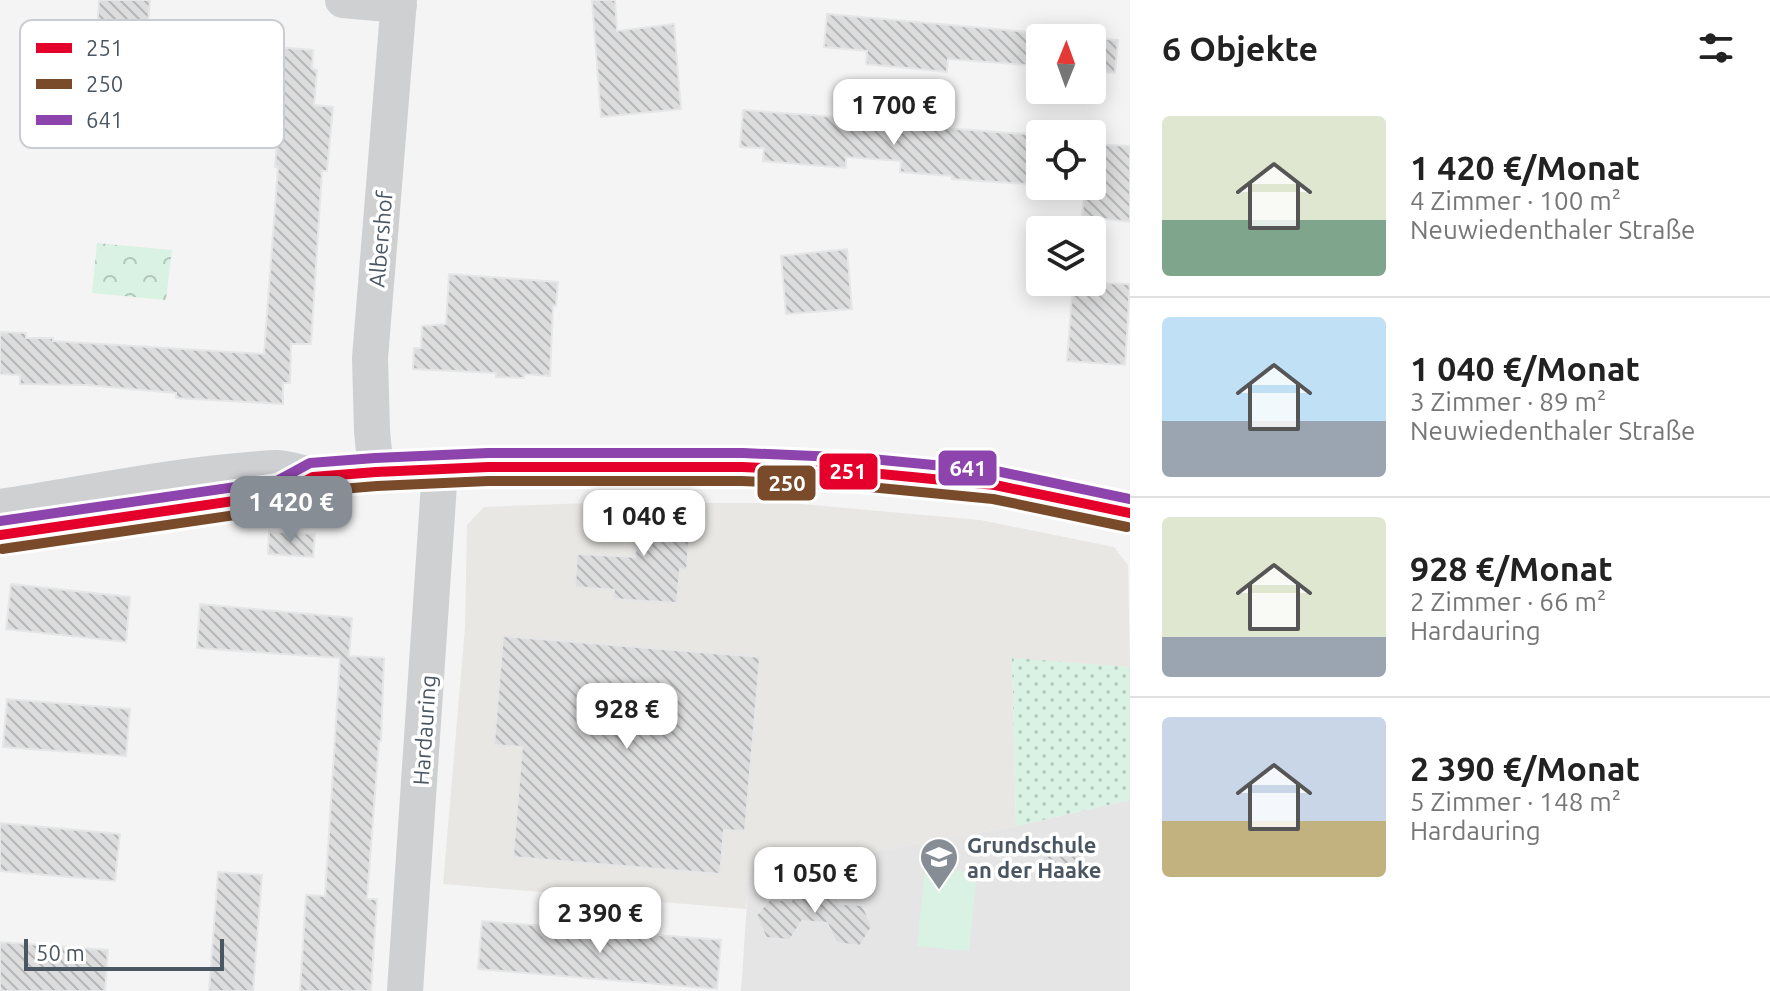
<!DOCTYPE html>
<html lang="de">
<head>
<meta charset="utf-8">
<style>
  :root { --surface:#fff; --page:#f6f6f6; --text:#222; --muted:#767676; --line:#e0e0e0; --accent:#868d94 }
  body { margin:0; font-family:Ubuntu,sans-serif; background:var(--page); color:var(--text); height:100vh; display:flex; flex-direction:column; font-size:30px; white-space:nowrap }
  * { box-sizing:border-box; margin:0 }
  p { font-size:26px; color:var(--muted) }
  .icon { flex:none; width:44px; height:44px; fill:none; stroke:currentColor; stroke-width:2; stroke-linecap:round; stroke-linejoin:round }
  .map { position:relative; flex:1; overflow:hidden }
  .side { display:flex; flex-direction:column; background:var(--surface); width:640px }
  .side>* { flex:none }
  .needle { width:52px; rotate:1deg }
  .tools { position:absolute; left:1026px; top:24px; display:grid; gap:16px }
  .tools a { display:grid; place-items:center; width:80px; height:80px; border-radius:8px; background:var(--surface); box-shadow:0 4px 20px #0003; font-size:40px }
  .scale { position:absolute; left:24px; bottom:20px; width:200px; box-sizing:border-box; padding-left:8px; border:4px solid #4a5661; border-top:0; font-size:22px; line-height:28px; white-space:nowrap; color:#4a5661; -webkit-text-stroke:6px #fff; paint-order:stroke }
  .price { position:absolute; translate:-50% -68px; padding:0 18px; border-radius:16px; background:#fff; color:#222; font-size:26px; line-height:52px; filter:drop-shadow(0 2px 4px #0008) }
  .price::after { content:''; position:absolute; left:50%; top:48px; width:24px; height:18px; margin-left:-12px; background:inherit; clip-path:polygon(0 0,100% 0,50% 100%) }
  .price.active { background:var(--accent); color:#fff }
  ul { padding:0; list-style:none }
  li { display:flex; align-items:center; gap:24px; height:200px; padding:0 32px }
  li+li { border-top:2px solid var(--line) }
  li span { display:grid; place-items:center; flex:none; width:224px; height:160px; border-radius:8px; color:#555 }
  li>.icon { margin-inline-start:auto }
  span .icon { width:96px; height:96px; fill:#fffc; stroke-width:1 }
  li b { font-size:34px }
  h2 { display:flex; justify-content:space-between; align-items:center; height:96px; padding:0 32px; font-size:34px }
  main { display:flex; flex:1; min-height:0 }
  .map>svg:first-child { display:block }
</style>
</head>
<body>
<main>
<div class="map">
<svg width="1130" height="991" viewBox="0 0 1130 991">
  <defs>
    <pattern id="grass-dots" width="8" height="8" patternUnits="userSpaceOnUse" patternTransform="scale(2)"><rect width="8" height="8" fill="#d9f2e3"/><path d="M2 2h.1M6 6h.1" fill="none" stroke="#b2c7bb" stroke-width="1.8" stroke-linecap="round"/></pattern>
    <pattern id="forest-crowns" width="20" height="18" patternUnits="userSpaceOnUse" patternTransform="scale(2)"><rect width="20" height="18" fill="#d9f2e3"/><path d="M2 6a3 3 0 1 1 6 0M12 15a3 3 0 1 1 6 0" fill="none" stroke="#b2c7bb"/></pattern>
    <pattern id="building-back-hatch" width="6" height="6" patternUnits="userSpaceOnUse" patternTransform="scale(2)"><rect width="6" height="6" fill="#ddddde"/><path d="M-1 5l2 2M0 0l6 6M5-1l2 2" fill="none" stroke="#b5b6b7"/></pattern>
  </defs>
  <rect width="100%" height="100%" fill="#f4f4f4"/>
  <path fill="#e8e7e3" d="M 587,503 L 790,503 L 980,520 L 1114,547 L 1128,565 L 1130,667 L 1012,659 L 1016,826 L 750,874 L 746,909 L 443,884 L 465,628 L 467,525 L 484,507 Z"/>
  <path fill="#e6e5e6" d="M 1130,800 L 1130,991 L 741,991 L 749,874 L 1016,826 Z"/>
  <path fill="url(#grass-dots)" d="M 1012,658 L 1130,667 L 1130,800 L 1016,826 Z"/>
  <path fill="url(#forest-crowns)" d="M 97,243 L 172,250 L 166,300 L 92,293 Z"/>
  <path fill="#d9f2e3" d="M 925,868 L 977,873 L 969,951 L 917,946 Z"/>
  <path fill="url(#building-back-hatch)" stroke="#e5e6e7" stroke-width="2" d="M 99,0 L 150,0 L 147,37 L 313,50 L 312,69 L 317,70 L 314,105 L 333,107 L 327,171 L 322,171 L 311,344 L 291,344 L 290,383 L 283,383 L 283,404 L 176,398 L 176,393 L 86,385 L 20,384 L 20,375 L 0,374 L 0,332 L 26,333 L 26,338 L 53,338 L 53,341 L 264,354 L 278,167 L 275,167 L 280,99 L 98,85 L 101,45 L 96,45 Z
    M 592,0 L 615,0 L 617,31 L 674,24 L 681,109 L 601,117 Z
    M 827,14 L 1040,33 L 1040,66 L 948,59 L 947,72 L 866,64 L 867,51 L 824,47 Z
    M 1092,38 L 1118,40 L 1115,73 L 1092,71 Z
    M 743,110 L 849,118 L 849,121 L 1040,135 L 1040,185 L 952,179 L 952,176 L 900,172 L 901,161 L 846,157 L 846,168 L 763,161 L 764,148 L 740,147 Z
    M 1092,144 L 1130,146 L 1130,222 L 1082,216 L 1085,186 L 1092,186 Z
    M 847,249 L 852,309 L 786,314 L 781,256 Z
    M 449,274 L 558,282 L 556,306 L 553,306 L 550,376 L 524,374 L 524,378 L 496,377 L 496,373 L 413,369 L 414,348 L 421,348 L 422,326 L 446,324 Z
    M 1073,282 L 1130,284 L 1125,365 L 1067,361 Z
    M 639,503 L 691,506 L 687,570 L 680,569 L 677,603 L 613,599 L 614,590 L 575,587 L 577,554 L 635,557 Z
    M 269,531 L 315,534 L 313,557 L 268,554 Z
    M 11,584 L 130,597 L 126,642 L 6,629 Z
    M 200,604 L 352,618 L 349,656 L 384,658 L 381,741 L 379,741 L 367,899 L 377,899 L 371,991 L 300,991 L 306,895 L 325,896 L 340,658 L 197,648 Z
    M 503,636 L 760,657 L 745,831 L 724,830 L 720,874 L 513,857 L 522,747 L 494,745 Z
    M 7,699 L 130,709 L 126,756 L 3,747 Z
    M 0,823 L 120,834 L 115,881 L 0,871 Z
    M 1053,837 L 1083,839 L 1080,880 L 1041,877 L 1044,842 L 1053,843 Z
    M 218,872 L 262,875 L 253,991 L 209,991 Z
    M 805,881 L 831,882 L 840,904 L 863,905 L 872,927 L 860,946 L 836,943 L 827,923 L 802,921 L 790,940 L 766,938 L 756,915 L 770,899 L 791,901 Z
    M 482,921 L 721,940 L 717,989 L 478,969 Z
    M 0,942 L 108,950 L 105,991 L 0,991 Z"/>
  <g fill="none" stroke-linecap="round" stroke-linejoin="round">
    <path stroke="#ced0d2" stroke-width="36" d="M 343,0 L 399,5
      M 376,472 L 372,431 L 370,358 L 399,0
      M 0,507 C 91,493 183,473 276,468 C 293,468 309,478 329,476 C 549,461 774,457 994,485 C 1039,491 1085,503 1130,513
      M 0,535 L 282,494 L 313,477
      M 405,991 L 440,469"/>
    <g stroke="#fff" stroke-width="16">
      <path id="bus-1" d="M 0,535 L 282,494 L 313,477 L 376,472 L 488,467 L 742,467 L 860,472 L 995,485 L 1130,513"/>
    </g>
    <g stroke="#fff" stroke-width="16">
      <path id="bus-2" d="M 2,549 L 284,508 L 317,491 L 377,486 L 488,481 L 742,481 L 859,486 L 993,499 L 1127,527"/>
    </g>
    <g stroke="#fff" stroke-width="16">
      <path id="bus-3" d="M 0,521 L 277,481 L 310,463 L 375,458 L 488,453 L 743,453 L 861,458 L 996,471 L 1130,499"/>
    </g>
    <use href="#bus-1" stroke="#e4002b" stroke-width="10"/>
    <use href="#bus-2" stroke="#7a4b2a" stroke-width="10"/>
    <use href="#bus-3" stroke="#8e44ad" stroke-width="10"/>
  </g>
  <defs>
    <g id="school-pin" transform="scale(2)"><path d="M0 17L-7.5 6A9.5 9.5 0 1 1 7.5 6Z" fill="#868d94" stroke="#fff"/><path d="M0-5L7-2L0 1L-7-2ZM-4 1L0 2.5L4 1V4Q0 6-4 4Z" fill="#fff"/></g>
  </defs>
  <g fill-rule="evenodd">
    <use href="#school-pin" x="939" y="857"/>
  </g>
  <g text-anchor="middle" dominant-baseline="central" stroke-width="7" stroke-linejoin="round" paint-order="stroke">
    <g font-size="22" fill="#4a5661" stroke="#fff">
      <text transform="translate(380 239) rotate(-85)">Albershof</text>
      <text transform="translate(424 730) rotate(-86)">Hardauring</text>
    </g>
    <g font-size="22" font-weight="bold" fill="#4a5661" stroke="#fff" text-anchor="start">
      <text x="967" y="844">Grundschule<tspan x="967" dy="25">an der Haake</tspan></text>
    </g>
  </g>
  <rect x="20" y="20" width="264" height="128" rx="12" fill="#fff" stroke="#c9ccd0" stroke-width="2"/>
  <rect x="36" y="43" width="36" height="10" fill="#e4002b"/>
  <rect x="36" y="79" width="36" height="10" fill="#7a4b2a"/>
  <rect x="36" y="115" width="36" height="10" fill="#8e44ad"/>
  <g font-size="22" fill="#4a5661">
    <text x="86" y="56">251</text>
    <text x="86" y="92">250</text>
    <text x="86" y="128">641</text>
  </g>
  <g stroke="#fff" stroke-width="3">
    <rect x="937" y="449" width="61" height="38" rx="8" fill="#8e44ad"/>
    <rect x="818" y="452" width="61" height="39" rx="8" fill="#e4002b"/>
    <rect x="756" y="464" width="61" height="38" rx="8" fill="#7a4b2a"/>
  </g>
  <g font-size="22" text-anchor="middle" font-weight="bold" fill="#fff">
    <text x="968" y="476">641</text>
    <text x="848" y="479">251</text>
    <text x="787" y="491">250</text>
  </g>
</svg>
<div class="tools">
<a><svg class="needle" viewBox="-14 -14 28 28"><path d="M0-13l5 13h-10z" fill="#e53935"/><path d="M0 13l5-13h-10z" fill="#767676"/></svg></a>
<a><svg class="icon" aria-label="locate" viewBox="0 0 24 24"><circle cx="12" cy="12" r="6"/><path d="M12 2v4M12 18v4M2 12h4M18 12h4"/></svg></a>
<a><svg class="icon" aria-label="layers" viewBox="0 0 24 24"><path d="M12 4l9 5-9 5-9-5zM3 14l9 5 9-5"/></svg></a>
</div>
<div class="scale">50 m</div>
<b class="price" style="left:894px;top:147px">1 700 €</b>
<b class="price active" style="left:291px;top:544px">1 420 €</b>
<b class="price" style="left:644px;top:558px">1 040 €</b>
<b class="price" style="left:627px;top:751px">928 €</b>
<b class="price" style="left:815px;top:915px">1 050 €</b>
<b class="price" style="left:600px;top:955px">2 390 €</b>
</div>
<section class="side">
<h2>6 Objekte<svg class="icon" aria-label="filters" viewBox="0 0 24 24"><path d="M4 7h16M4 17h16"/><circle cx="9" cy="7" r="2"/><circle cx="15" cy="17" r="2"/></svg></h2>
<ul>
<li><span style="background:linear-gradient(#dfe7d0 65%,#7fa58c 0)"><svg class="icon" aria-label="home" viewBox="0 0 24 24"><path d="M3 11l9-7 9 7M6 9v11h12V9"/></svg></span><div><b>1 420 €/Monat</b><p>4 Zimmer · 100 m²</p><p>Neuwiedenthaler Straße</p></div></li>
<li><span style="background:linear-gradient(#bfe0f5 65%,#9aa5b1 0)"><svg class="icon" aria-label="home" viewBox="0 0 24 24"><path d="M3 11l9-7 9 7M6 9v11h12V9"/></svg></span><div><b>1 040 €/Monat</b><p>3 Zimmer · 89 m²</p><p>Neuwiedenthaler Straße</p></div></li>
<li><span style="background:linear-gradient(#dfe7d0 75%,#9aa5b1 0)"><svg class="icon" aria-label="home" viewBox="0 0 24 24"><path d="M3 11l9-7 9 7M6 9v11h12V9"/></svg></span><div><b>928 €/Monat</b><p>2 Zimmer · 66 m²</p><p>Hardauring</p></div></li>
<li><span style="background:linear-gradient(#c9d6e8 65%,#c2b280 0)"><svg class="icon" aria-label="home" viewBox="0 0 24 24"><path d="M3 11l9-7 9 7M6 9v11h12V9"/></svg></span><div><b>2 390 €/Monat</b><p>5 Zimmer · 148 m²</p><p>Hardauring</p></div></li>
</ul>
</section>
</main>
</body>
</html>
